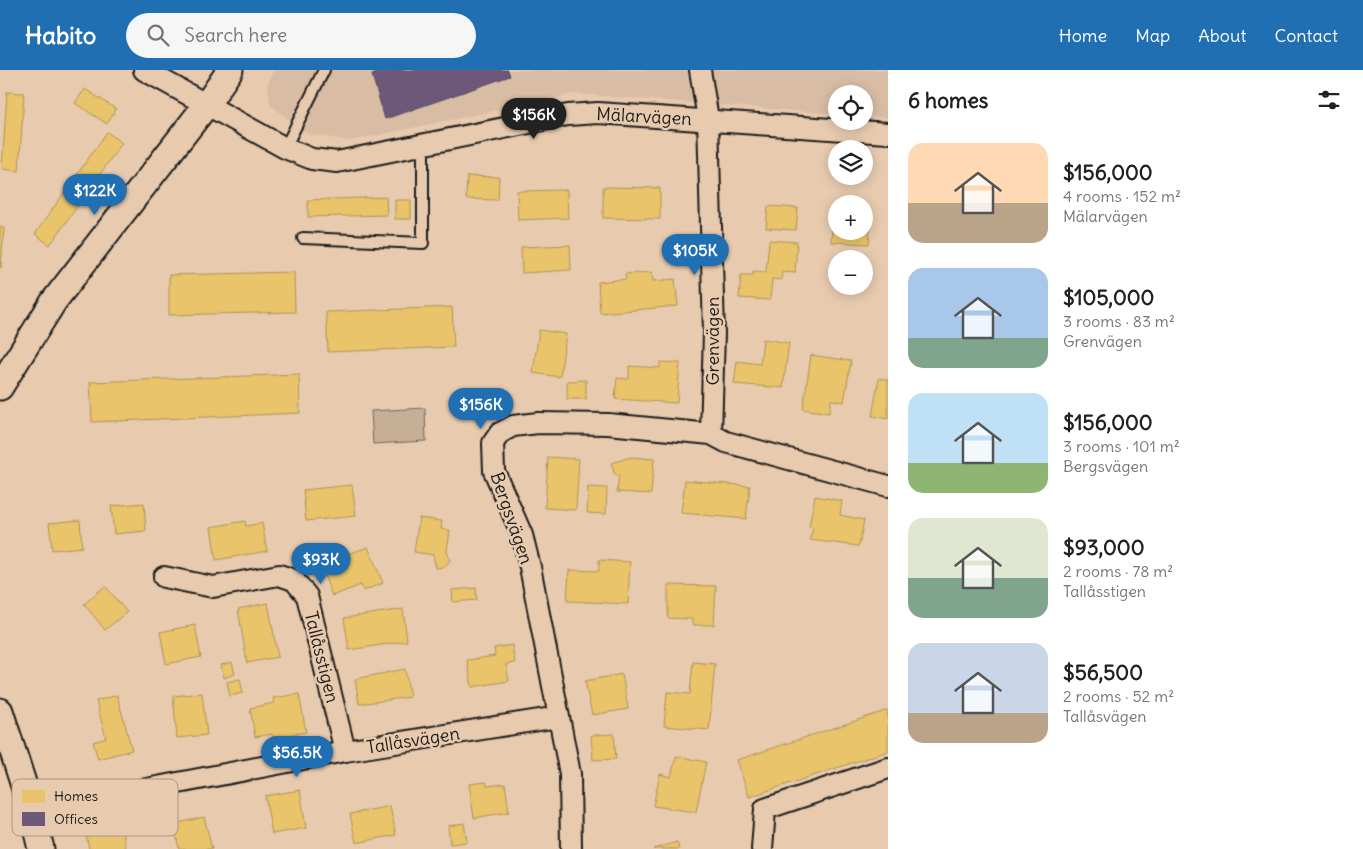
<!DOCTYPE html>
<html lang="en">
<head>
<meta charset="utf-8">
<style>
  :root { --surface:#fff; --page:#f6f6f6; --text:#202124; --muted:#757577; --accent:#1f6fb2 }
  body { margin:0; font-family:Delius,sans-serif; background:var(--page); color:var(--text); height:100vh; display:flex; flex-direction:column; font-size:19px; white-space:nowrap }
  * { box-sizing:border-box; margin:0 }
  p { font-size:16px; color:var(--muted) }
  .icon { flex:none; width:28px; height:28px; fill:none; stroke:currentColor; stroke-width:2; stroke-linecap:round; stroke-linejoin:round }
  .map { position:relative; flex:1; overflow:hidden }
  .details { display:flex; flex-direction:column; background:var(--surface); width:475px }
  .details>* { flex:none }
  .controls { position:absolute; left:828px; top:15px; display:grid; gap:10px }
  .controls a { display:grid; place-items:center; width:45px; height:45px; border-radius:50%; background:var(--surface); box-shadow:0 2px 12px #0003; font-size:25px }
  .price { position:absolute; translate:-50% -42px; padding:0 11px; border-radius:18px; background:var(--accent); color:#fff; font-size:16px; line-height:32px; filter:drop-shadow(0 1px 2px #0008) }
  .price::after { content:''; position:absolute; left:50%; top:30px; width:15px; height:11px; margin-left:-8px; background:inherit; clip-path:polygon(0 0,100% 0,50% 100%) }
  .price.active { background:#222; color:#fff }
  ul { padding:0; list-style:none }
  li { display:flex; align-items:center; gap:15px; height:125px; padding:0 20px }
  li span { display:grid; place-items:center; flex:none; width:140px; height:100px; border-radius:15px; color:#555 }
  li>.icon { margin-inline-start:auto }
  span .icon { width:60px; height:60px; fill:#fffc; stroke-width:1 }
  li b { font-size:21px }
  h2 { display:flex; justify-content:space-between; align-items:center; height:60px; padding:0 20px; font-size:21px }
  header { display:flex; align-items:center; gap:30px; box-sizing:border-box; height:70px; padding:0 25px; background:var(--accent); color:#fff }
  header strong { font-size:24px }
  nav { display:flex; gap:28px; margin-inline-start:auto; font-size:18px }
  .search { width:350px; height:45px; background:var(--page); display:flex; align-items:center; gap:12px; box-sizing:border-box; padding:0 18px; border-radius:28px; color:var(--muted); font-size:19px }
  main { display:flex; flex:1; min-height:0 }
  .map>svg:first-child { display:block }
</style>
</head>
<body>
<header>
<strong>Habito</strong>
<div class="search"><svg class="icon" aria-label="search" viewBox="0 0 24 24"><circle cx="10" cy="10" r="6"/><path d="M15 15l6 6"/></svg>Search here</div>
<nav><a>Home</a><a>Map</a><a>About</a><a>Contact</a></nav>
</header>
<main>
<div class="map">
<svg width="888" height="779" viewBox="0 0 888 779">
  <rect width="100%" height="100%" fill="#e8cbaf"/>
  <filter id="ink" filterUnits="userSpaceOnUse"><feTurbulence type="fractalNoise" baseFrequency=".02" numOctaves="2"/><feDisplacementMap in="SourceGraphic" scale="10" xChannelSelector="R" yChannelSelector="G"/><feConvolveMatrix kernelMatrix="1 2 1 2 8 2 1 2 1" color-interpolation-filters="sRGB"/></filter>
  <g filter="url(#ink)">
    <path fill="#d8bda4" d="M 273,0 L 888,0 L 888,48 L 864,46 L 864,24 L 836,24 L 836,44 L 574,24 L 350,71 L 308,64 L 270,35 L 268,14 Z"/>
    <path fill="#c7af97" stroke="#72665a" d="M 425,338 L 426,371 L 373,374 L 371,341 Z"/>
    <path fill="#e9c46a" stroke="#ac9253" d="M 85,19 L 116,39 L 107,54 L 75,33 Z
      M 7,22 L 24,23 L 19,101 L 2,99 Z
      M 107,62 L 122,73 L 50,175 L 35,164 Z
      M 467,106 L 499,107 L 498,130 L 466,129 Z
      M 603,117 L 660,118 L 660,149 L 603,148 Z
      M 567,120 L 568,148 L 518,150 L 517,121 Z
      M 386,127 L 387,145 L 308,147 L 308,130 Z
      M 395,130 L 411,130 L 411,149 L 395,149 Z
      M 768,136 L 798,138 L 796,160 L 766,158 Z
      M 833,141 L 836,141 L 836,161 L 864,161 L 864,143 L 871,143 L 869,174 L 831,172 Z
      M 0,157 L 4,158 L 1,198 L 0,198 Z
      M 769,170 L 797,172 L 795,203 L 782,202 L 781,210 L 772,209 L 770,230 L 739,228 L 741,205 L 753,205 L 753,201 L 766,202 Z
      M 570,175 L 571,200 L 522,203 L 521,177 Z
      M 294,202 L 295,242 L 169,245 L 169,205 Z
      M 652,202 L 653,211 L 675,209 L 678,236 L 600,243 L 598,212 L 626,209 L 625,204 Z
      M 452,237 L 454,277 L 328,282 L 326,242 Z
      M 539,260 L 566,264 L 560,307 L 533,303 Z
      M 763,269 L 789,273 L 783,318 L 734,314 L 737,291 L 760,294 Z
      M 811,285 L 851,291 L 844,332 L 831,330 L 829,343 L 803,339 Z
      M 660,292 L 680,293 L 677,333 L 615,329 L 617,308 L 629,309 L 629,296 L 660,298 Z
      M 299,304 L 300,343 L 92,352 L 90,312 Z
      M 879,308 L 888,310 L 888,349 L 872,346 Z
      M 586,310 L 586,329 L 567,329 L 567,311 Z
      M 548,387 L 579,389 L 576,440 L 545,438 Z
      M 631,387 L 654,389 L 651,424 L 617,422 L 619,405 L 615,406 L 611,393 Z
      M 685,410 L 750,416 L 746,449 L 681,443 Z
      M 352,415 L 356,446 L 306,451 L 303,420 Z
      M 588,417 L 607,418 L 606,444 L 587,443 Z
      M 815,426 L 842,431 L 840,445 L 864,450 L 859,476 L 810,470 L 813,458 L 809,457 Z
      M 144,433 L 146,461 L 114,464 L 111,436 Z
      M 419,448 L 442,451 L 441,459 L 450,460 L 447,481 L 450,490 L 445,497 L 436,498 L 433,485 L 414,482 Z
      M 80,450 L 82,477 L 52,480 L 49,453 Z
      M 245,451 L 246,456 L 262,453 L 267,481 L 216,490 L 211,457 Z
      M 368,477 L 383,513 L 363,521 L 361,515 L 332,526 L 322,500 L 350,489 L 348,484 Z
      M 599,490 L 630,492 L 628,534 L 567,531 L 569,500 L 599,501 Z
      M 668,515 L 716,516 L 714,555 L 692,555 L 692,549 L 668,548 Z
      M 105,516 L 127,542 L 105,560 L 84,534 Z
      M 476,518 L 477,530 L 453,532 L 452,520 Z
      M 268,533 L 278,587 L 247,593 L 238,539 Z
      M 403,539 L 407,571 L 349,580 L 344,548 Z
      M 195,555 L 201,587 L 166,594 L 160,562 Z
      M 512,575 L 515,593 L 506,594 L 509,611 L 472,617 L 467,590 L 495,586 L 494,578 Z
      M 232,592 L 235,604 L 224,608 L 221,595 Z
      M 693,592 L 715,594 L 709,660 L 664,656 L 667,622 L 690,624 Z
      M 405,599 L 410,627 L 359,634 L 355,609 Z
      M 622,604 L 628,639 L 592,645 L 585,611 Z
      M 240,609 L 243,623 L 230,626 L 227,612 Z
      M 202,623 L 207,665 L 177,668 L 173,626 Z
      M 299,624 L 306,662 L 273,668 L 272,664 L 255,667 L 250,638 L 274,633 L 273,628 Z
      M 117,625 L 132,680 L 98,689 L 93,672 L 106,668 L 96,631 Z
      M 888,640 L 888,681 L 749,727 L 737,690 Z
      M 614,664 L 616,689 L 593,690 L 591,665 Z
      M 676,686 L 706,692 L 696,742 L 653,736 L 660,704 L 671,707 Z
      M 486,712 L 487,716 L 505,714 L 509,742 L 474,748 L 469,714 Z
      M 300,720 L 306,758 L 272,764 L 265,726 Z
      M 390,736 L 396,765 L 356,773 L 350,744 Z
      M 204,747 L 212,779 L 179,779 L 174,754 Z
      M 121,752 L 126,779 L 89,779 L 85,760 Z
      M 464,753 L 467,772 L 450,774 L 448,756 Z
      M 677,772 L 679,779 L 653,779 Z"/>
    <path fill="#6d597a" stroke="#55475e" d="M 385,0 L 508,0 L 510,6 L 385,49 L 372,5 Z"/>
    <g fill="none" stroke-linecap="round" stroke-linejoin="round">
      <g stroke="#1c1c1c" stroke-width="14">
        <path id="service" d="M 285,78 L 324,0
          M 303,168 L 423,173 L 423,74"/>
      </g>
      <g stroke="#1c1c1c" stroke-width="24">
        <path id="minor" d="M 144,0 L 285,78 L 312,89 L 337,92 L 568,45 L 598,43 L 888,63
          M 700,0 L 708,49 L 714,263 L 711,364
          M 164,507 L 213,517 L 279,505 L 294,510 L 307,526 L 345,681
          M 32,741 L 345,681 L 558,647
          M 571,779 L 570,704 L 530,497 L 522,465 L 494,401 L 493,373 L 500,363 L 513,356 L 538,353 L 608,354 L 711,364 L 726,372 L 888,416
          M 762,779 L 765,739 L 888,698"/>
      </g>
      <g stroke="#1c1c1c" stroke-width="29">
        <path id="tertiary" d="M 0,317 L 54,231 L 207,34 L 230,0
          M 0,641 L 32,741 L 41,779"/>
      </g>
      <use href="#service" stroke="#e8cbaf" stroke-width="10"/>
      <use href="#minor" stroke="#e8cbaf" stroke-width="20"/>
      <use href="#tertiary" stroke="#e8cbaf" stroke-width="25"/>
    </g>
  </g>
  <g text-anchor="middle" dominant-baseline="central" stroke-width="5" stroke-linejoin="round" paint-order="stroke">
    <g font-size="18" fill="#1c1c1c" stroke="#e8cbaf">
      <text transform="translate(644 46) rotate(3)">Mälarvägen</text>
      <text transform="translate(712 271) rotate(-90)">Grenvägen</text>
      <text transform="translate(512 448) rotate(71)">Bergsvägen</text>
      <text transform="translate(322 587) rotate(76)">Tallåsstigen</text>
      <text transform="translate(413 670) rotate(-9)">Tallåsvägen</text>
    </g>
  </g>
  <rect x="12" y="709" width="166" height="57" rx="8" fill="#e8cbaf" stroke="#ab9683" stroke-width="1"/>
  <rect x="22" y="720" width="23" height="13" fill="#e9c46a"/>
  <rect x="22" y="742" width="23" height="14" fill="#6d597a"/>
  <g font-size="14" fill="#1c1c1c">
    <text x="54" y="731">Homes</text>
    <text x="54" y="754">Offices</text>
  </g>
</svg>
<div class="controls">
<a><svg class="icon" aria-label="locate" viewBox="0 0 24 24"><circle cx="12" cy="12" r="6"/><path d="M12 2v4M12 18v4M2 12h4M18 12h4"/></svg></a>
<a><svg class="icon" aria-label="layers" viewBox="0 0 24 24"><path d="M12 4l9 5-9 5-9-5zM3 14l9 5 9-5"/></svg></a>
<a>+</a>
<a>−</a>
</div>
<b class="price active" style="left:534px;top:70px">$156K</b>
<b class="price" style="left:95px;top:146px">$122K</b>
<b class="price" style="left:695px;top:206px">$105K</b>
<b class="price" style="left:481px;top:360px">$156K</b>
<b class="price" style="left:321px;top:515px">$93K</b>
<b class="price" style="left:297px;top:708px">$56.5K</b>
</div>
<section class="details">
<h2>6 homes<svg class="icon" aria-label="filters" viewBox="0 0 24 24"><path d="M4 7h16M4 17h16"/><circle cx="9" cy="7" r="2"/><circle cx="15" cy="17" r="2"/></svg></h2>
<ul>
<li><span style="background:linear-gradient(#ffd9b3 60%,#b9a48a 0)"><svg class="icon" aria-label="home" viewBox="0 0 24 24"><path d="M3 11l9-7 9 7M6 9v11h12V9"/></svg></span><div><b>$156,000</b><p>4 rooms · 152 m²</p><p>Mälarvägen</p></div></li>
<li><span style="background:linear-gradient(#a9c7e8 70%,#7fa58c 0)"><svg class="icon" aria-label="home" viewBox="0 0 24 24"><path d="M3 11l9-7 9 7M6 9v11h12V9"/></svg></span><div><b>$105,000</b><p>3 rooms · 83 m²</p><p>Grenvägen</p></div></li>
<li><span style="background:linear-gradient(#bfe0f5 70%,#8fb573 0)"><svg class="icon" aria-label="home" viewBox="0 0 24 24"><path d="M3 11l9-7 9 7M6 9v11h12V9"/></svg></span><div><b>$156,000</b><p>3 rooms · 101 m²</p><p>Bergsvägen</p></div></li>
<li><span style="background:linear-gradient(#dfe7d0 60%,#7fa58c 0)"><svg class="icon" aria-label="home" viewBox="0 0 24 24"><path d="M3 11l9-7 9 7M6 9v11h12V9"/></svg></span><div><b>$93,000</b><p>2 rooms · 78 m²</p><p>Tallåsstigen</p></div></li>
<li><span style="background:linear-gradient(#c9d6e8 70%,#b9a48a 0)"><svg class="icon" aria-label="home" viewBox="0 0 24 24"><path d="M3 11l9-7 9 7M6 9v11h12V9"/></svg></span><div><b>$56,500</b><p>2 rooms · 52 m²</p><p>Tallåsvägen</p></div></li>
</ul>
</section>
</main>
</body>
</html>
